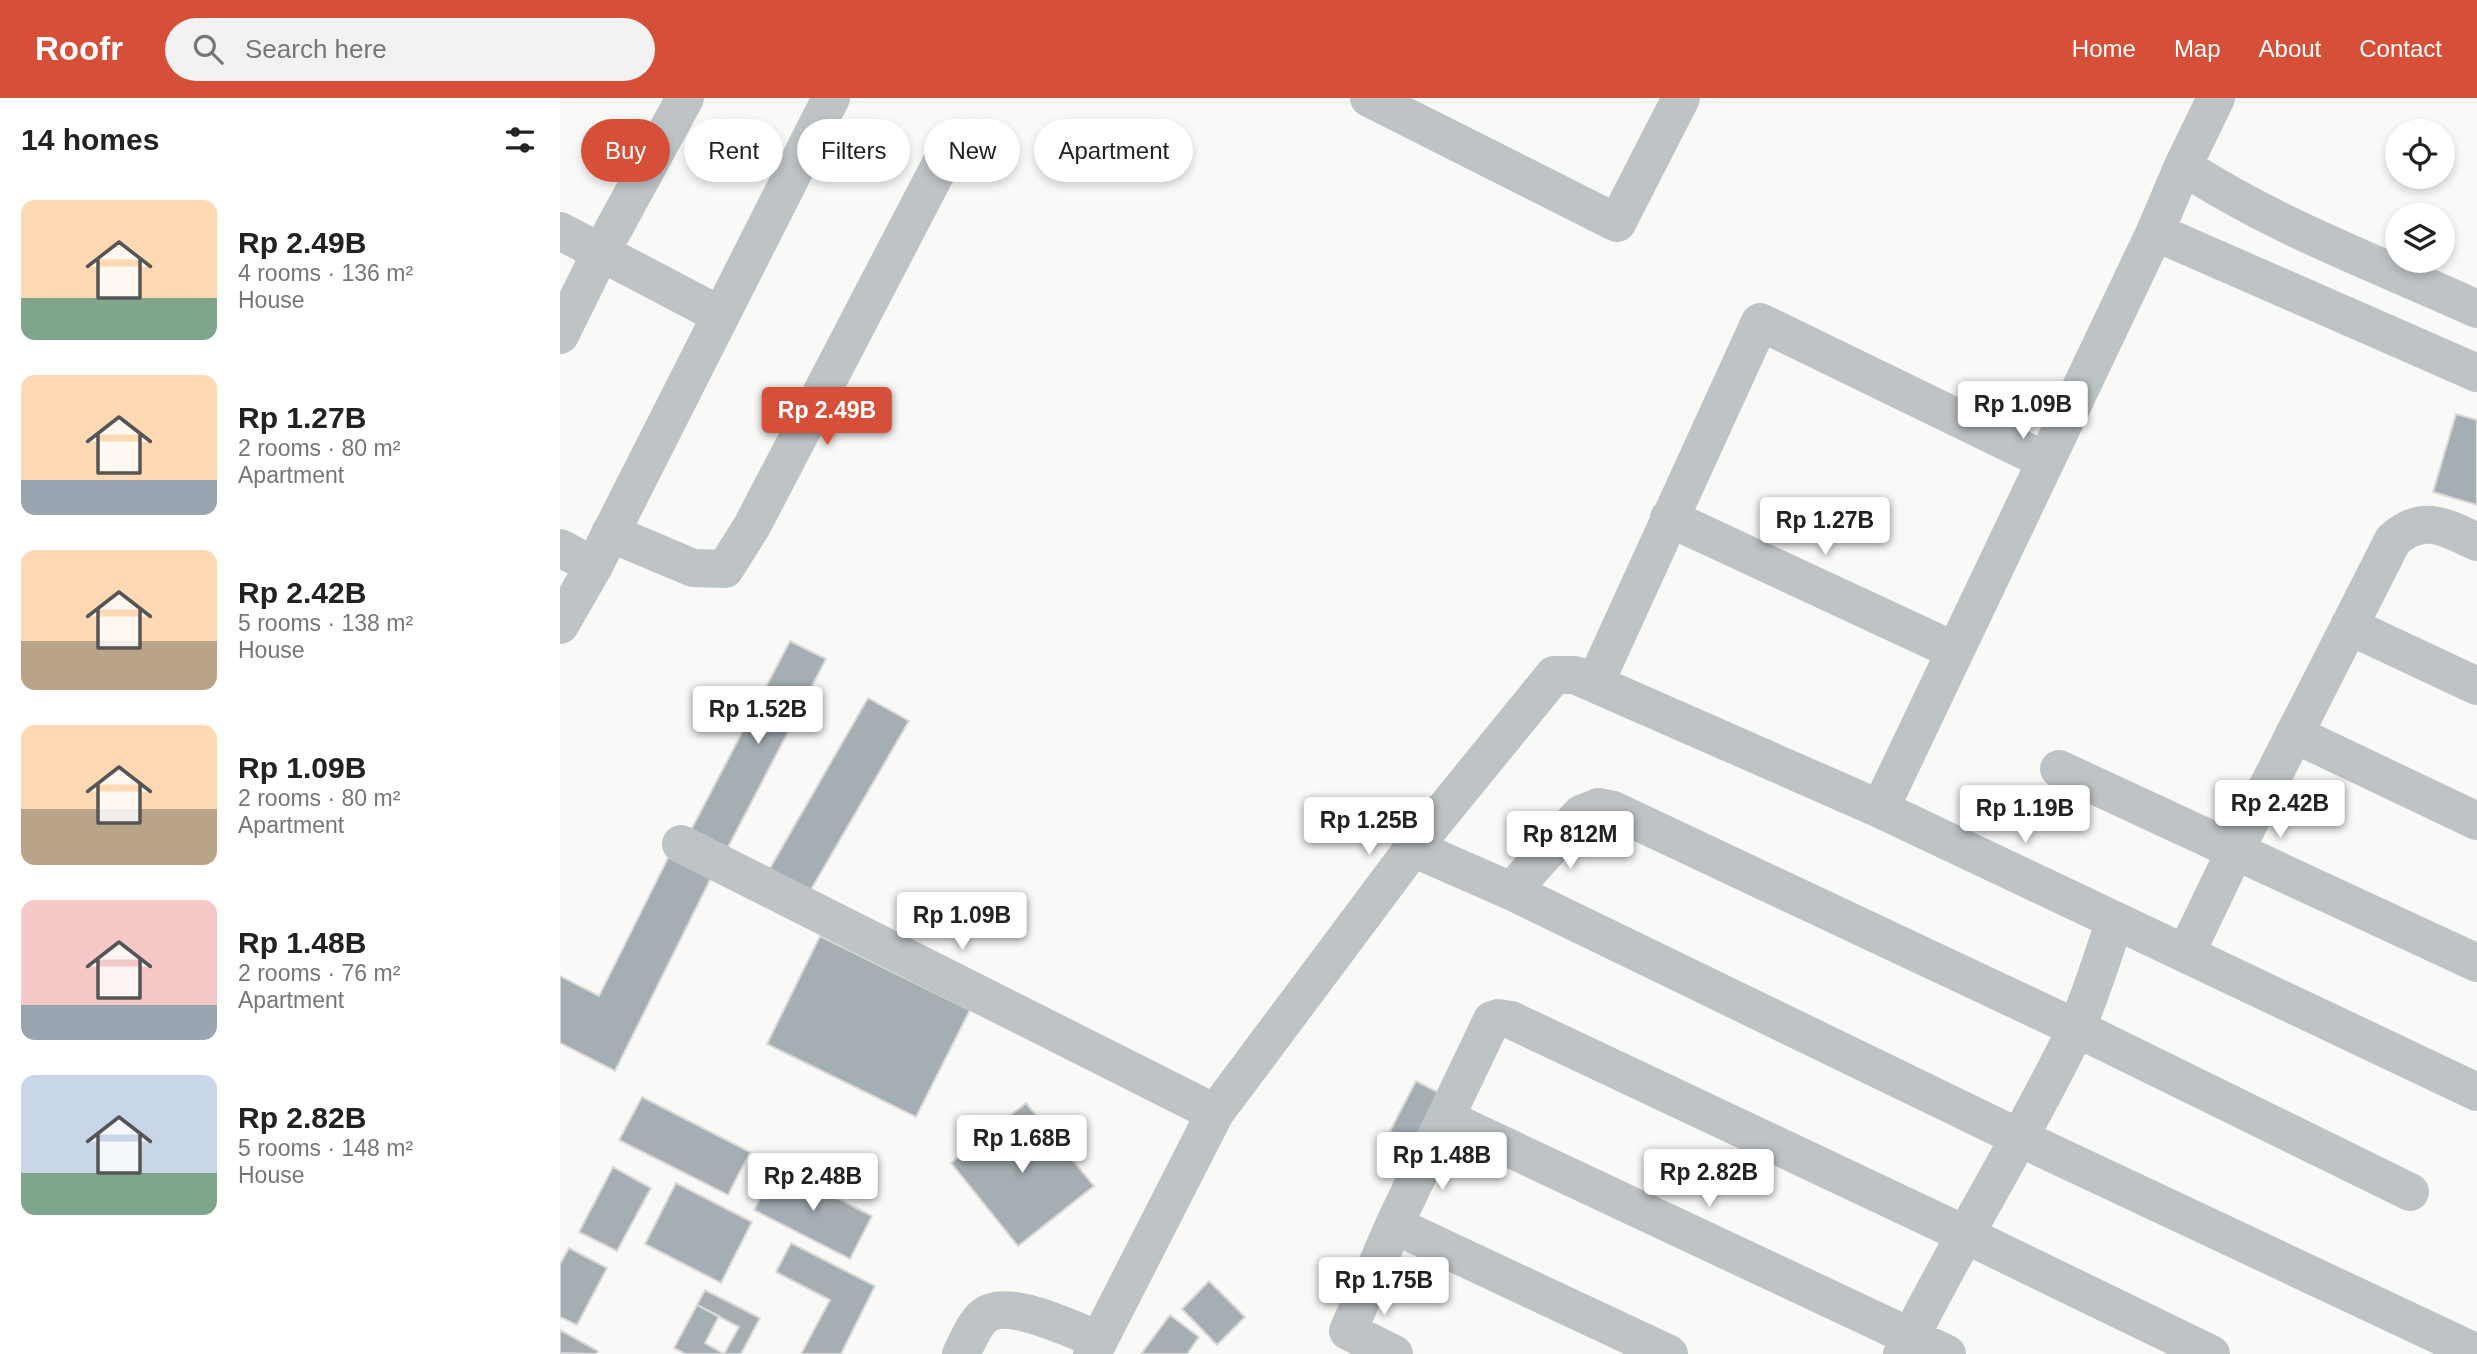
<!DOCTYPE html>
<html lang="en">
<head>
<meta charset="utf-8">
<style>
  :root { --surface:#fff; --page:#f2f2f2; --text:#222; --muted:#767676; --accent:#d65039 }
  body { margin:0; font-family:Helvetica,sans-serif; background:var(--page); color:var(--text); height:100vh; display:flex; flex-direction:column; font-size:26px; white-space:nowrap }
  * { box-sizing:border-box; margin:0 }
  p { font-size:23px; color:var(--muted) }
  .icon { flex:none; width:38px; height:38px; fill:none; stroke:currentColor; stroke-width:2; stroke-linecap:round; stroke-linejoin:round }
  .map { position:relative; flex:1; overflow:hidden }
  .sheet { display:flex; flex-direction:column; background:var(--surface); width:560px }
  .sheet>* { flex:none }
  .top-card { position:absolute; left:21px; top:21px; width:665px; height:63px; display:flex; gap:14px }
  .fabs { position:absolute; left:1825px; top:21px; display:grid; gap:14px }
  .fabs a { display:grid; place-items:center; width:70px; height:70px; border-radius:50%; background:var(--surface); box-shadow:0 4px 10px #0003; font-size:35px }
  .price { position:absolute; translate:-50% -60px; padding:0 16px; border-radius:7px; background:#fff; color:#222; font-size:23px; line-height:46px; filter:drop-shadow(0 2px 4px #0008) }
  .price::after { content:''; position:absolute; left:50%; top:42px; width:21px; height:16px; margin-left:-10px; background:inherit; clip-path:polygon(0 0,100% 0,50% 100%) }
  .price.current { background:var(--accent); color:#fff }
  ul { padding:0; list-style:none }
  li { display:flex; align-items:center; gap:21px; height:175px; padding:0 21px }
  li span { display:grid; place-items:center; flex:none; width:196px; height:140px; border-radius:14px; color:#555 }
  li>.icon { margin-inline-start:auto }
  span .icon { width:84px; height:84px; fill:#fffc; stroke-width:1 }
  li b { font-size:30px }
  h2 { display:flex; justify-content:space-between; align-items:center; height:84px; padding:0 21px; font-size:30px }
  .pill { padding:0 24px; border-radius:32px; background:var(--surface); box-shadow:0 4px 10px #0003; font-size:24px; line-height:63px }
  .pill.current { background:var(--accent); color:#fff }
  header { display:flex; align-items:center; gap:42px; box-sizing:border-box; height:98px; padding:0 35px; background:var(--accent); color:#fff }
  header strong { font-size:33px }
  nav { display:flex; gap:38px; margin-inline-start:auto; font-size:24px }
  .search { width:490px; height:63px; background:var(--page); display:flex; align-items:center; gap:18px; box-sizing:border-box; padding:0 24px; border-radius:38px; color:var(--muted); font-size:26px }
  main { display:flex; flex:1; min-height:0 }
  .map>svg:first-child { display:block }
</style>
</head>
<body>
<header>
<strong>Roofr</strong>
<div class="search"><svg class="icon" aria-label="search" viewBox="0 0 24 24"><circle cx="10" cy="10" r="6"/><path d="M15 15l6 6"/></svg>Search here</div>
<nav><a>Home</a><a>Map</a><a>About</a><a>Contact</a></nav>
</header>
<main>
<section class="sheet">
<h2>14 homes<svg class="icon" aria-label="filters" viewBox="0 0 24 24"><path d="M4 7h16M4 17h16"/><circle cx="9" cy="7" r="2"/><circle cx="15" cy="17" r="2"/></svg></h2>
<ul>
<li><span style="background:linear-gradient(#ffd9b3 70%,#7fa58c 0)"><svg class="icon" aria-label="home" viewBox="0 0 24 24"><path d="M3 11l9-7 9 7M6 9v11h12V9"/></svg></span><div><b>Rp 2.49B</b><p>4 rooms · 136 m²</p><p>House</p></div></li>
<li><span style="background:linear-gradient(#ffd9b3 75%,#9aa5b1 0)"><svg class="icon" aria-label="home" viewBox="0 0 24 24"><path d="M3 11l9-7 9 7M6 9v11h12V9"/></svg></span><div><b>Rp 1.27B</b><p>2 rooms · 80 m²</p><p>Apartment</p></div></li>
<li><span style="background:linear-gradient(#ffd9b3 65%,#b9a48a 0)"><svg class="icon" aria-label="home" viewBox="0 0 24 24"><path d="M3 11l9-7 9 7M6 9v11h12V9"/></svg></span><div><b>Rp 2.42B</b><p>5 rooms · 138 m²</p><p>House</p></div></li>
<li><span style="background:linear-gradient(#ffd9b3 60%,#b9a48a 0)"><svg class="icon" aria-label="home" viewBox="0 0 24 24"><path d="M3 11l9-7 9 7M6 9v11h12V9"/></svg></span><div><b>Rp 1.09B</b><p>2 rooms · 80 m²</p><p>Apartment</p></div></li>
<li><span style="background:linear-gradient(#f6c9c9 75%,#9aa5b1 0)"><svg class="icon" aria-label="home" viewBox="0 0 24 24"><path d="M3 11l9-7 9 7M6 9v11h12V9"/></svg></span><div><b>Rp 1.48B</b><p>2 rooms · 76 m²</p><p>Apartment</p></div></li>
<li><span style="background:linear-gradient(#c9d6e8 70%,#7fa58c 0)"><svg class="icon" aria-label="home" viewBox="0 0 24 24"><path d="M3 11l9-7 9 7M6 9v11h12V9"/></svg></span><div><b>Rp 2.82B</b><p>5 rooms · 148 m²</p><p>House</p></div></li>
</ul>
</section>
<div class="map">
<svg width="1917" height="1256" viewBox="0 0 1917 1256">
  <rect width="100%" height="100%" fill="#f9f9f7"/>
  <path fill="#a5afb3" stroke="#dbdad9" stroke-width="2" d="M 1896,316 L 1917,322 L 1917,407 L 1873,394 Z
    M 230,543 L 266,561 L 166,753 L 130,734 Z
    M 308,600 L 349,623 L 249,795 L 209,772 Z
    M 110,756 L 152,778 L 55,973 L 0,945 L 0,878 L 39,898 Z
    M 260,838 L 410,912 L 356,1019 L 207,946 Z
    M 856,983 L 887,999 L 861,1050 L 830,1033 Z
    M 82,999 L 190,1054 L 168,1097 L 59,1042 Z
    M 466,1005 L 534,1088 L 458,1148 L 391,1065 Z
    M 53,1069 L 91,1090 L 57,1153 L 19,1134 Z
    M 216,1069 L 312,1118 L 290,1161 L 194,1112 Z
    M 116,1085 L 192,1124 L 161,1185 L 85,1146 Z
    M 231,1145 L 315,1188 L 281,1256 L 241,1256 L 270,1202 L 216,1174 Z
    M 9,1150 L 47,1170 L 17,1227 L 0,1219 L 0,1166 Z
    M 649,1183 L 685,1219 L 657,1247 L 622,1211 Z
    M 145,1192 L 200,1220 L 181,1256 L 164,1256 L 179,1229 L 137,1207 Z
    M 137,1207 L 159,1218 L 145,1245 L 164,1256 L 125,1256 L 114,1250 Z
    M 610,1217 L 639,1239 L 627,1256 L 581,1256 Z
    M 0,1232 L 38,1253 L 36,1256 L 0,1255 Z"/>
  <g fill="none" stroke-linecap="round" stroke-linejoin="round">
    <path stroke="#bec3c6" stroke-width="38" d="M 809,0 L 1057,125 L 1121,0
      M 1623,68 C 1714,128 1818,166 1917,211
      M 0,133 L 160,217
      M 1595,134 L 1917,275
      M 0,237 L 41,154 L 125,0
      M 1109,420 L 1395,553
      M 50,435 L 133,470 L 165,471 L 192,428 L 389,50
      M 0,450 L 34,468
      M 0,527 L 34,468 L 271,0
      M 1789,528 L 1917,588
      M 1035,585 L 1200,224 L 1486,363
      M 1734,636 L 1917,723
      M 1499,671 L 1917,865
      M 1320,711 L 1595,134 L 1623,68 L 1656,0
      M 121,746 L 655,1015
      M 853,750 L 951,793 L 1460,1040 L 1917,1255
      M 951,793 L 1021,716 L 1038,709 L 1053,712 L 1516,930 L 1850,1094
      M 1626,855 L 1675,753 L 1833,442 C 1863,415 1885,429 1917,444
      M 885,1020 L 1387,1256
      M 834,1127 L 1109,1256
      M 401,1256 C 407,1245 414,1226 424,1218 C 448,1199 512,1232 539,1242
      M 532,1256 L 655,1015 L 853,750 L 994,577 L 1015,577 L 1320,711 L 1917,994
      M 834,1256 L 788,1233 L 834,1127 L 932,922 L 938,920 L 951,922 L 1404,1136 L 1651,1256
      M 1342,1256 C 1396,1146 1462,1043 1515,933 C 1531,898 1542,859 1555,823"/>
  </g>
</svg>
<div class="fabs">
<a><svg class="icon" aria-label="locate" viewBox="0 0 24 24"><circle cx="12" cy="12" r="6"/><path d="M12 2v4M12 18v4M2 12h4M18 12h4"/></svg></a>
<a><svg class="icon" aria-label="layers" viewBox="0 0 24 24"><path d="M12 4l9 5-9 5-9-5zM3 14l9 5 9-5"/></svg></a>
</div>
<b class="price" style="left:1463px;top:343px">Rp 1.09B</b>
<b class="price current" style="left:267px;top:349px">Rp 2.49B</b>
<b class="price" style="left:1265px;top:459px">Rp 1.27B</b>
<b class="price" style="left:198px;top:648px">Rp 1.52B</b>
<b class="price" style="left:1720px;top:742px">Rp 2.42B</b>
<b class="price" style="left:1465px;top:747px">Rp 1.19B</b>
<b class="price" style="left:809px;top:759px">Rp 1.25B</b>
<b class="price" style="left:1010px;top:773px">Rp 812M</b>
<b class="price" style="left:402px;top:854px">Rp 1.09B</b>
<b class="price" style="left:462px;top:1077px">Rp 1.68B</b>
<b class="price" style="left:882px;top:1094px">Rp 1.48B</b>
<b class="price" style="left:1149px;top:1111px">Rp 2.82B</b>
<b class="price" style="left:253px;top:1115px">Rp 2.48B</b>
<b class="price" style="left:824px;top:1219px">Rp 1.75B</b>
<div class="top-card">
<a class="pill current">Buy</a>
<a class="pill">Rent</a>
<a class="pill">Filters</a>
<a class="pill">New</a>
<a class="pill">Apartment</a>
</div>
</div>
</main>
</body>
</html>
